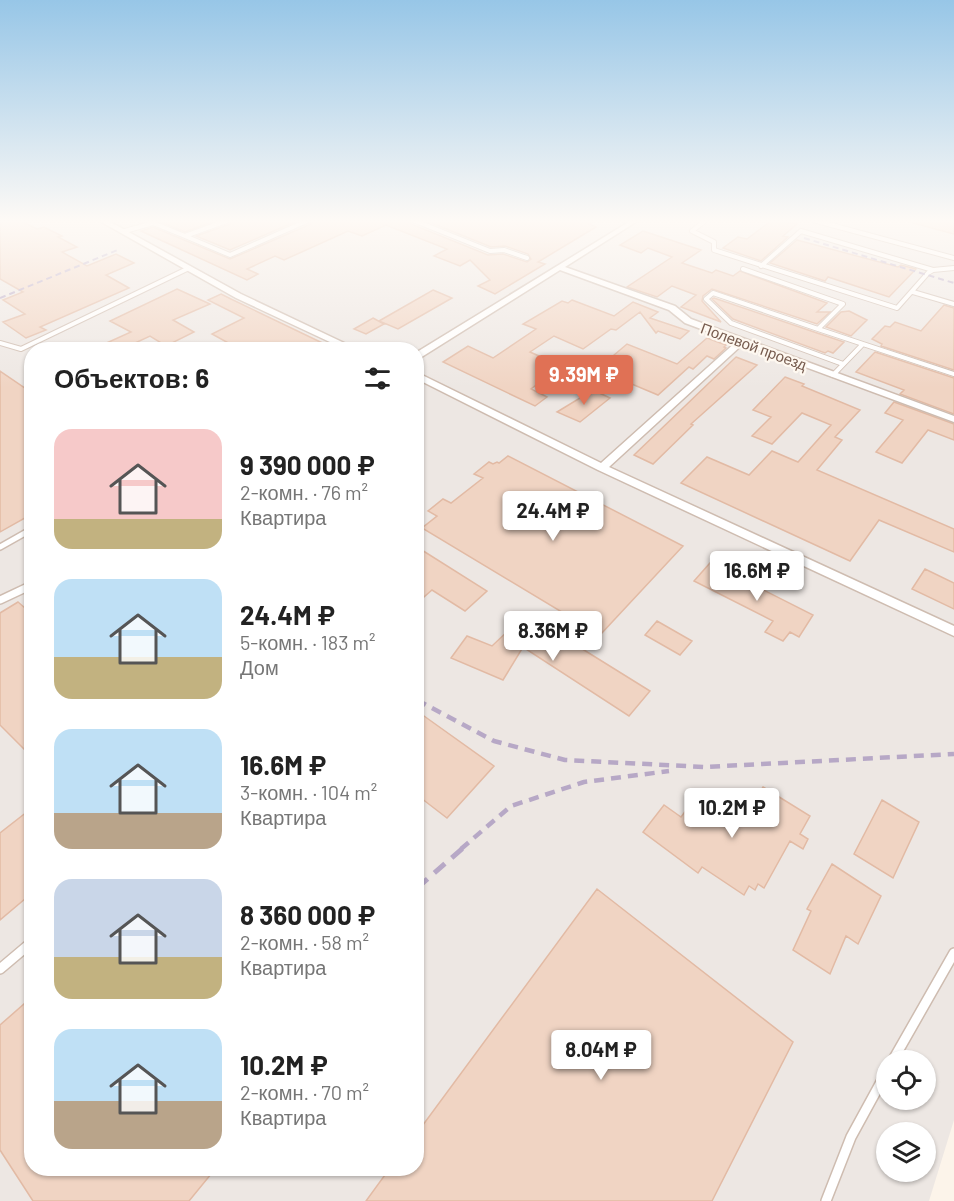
<!DOCTYPE html>
<html lang="ru">
<head>
<meta charset="utf-8">
<style>
  :root { --surface:#fff; --page:#f6f6f6; --text:#222; --muted:#767676; --accent:#e07155 }
  body { margin:0; font-family:Barlow,sans-serif; background:var(--page); color:var(--text); height:100vh; display:flex; flex-direction:column; font-size:22px; white-space:nowrap }
  * { box-sizing:border-box; margin:0 }
  p { font-size:20px; color:var(--muted) }
  .icon { flex:none; width:33px; height:33px; fill:none; stroke:currentColor; stroke-width:2; stroke-linecap:round; stroke-linejoin:round }
  .map { position:relative; flex:1; overflow:hidden }
  .details { position:absolute; left:24px; top:342px; width:400px; height:834px; display:flex; flex-direction:column; background:var(--surface); border-radius:24px; box-shadow:0 2px 4px #0004 }
  .details>* { flex:none }
  .fabs { position:absolute; left:876px; top:1050px; display:grid; gap:12px }
  .fabs a { display:grid; place-items:center; width:60px; height:60px; border-radius:50%; background:var(--surface); box-shadow:0 2px 4px #0004; font-size:30px }
  .price { position:absolute; translate:-50% -51px; padding:0 14px; border-radius:6px; background:#fff; color:#222; font-size:20px; line-height:39px; filter:drop-shadow(0 2px 3px #0008) }
  .price::after { content:''; position:absolute; left:50%; top:36px; width:18px; height:14px; margin-left:-9px; background:inherit; clip-path:polygon(0 0,100% 0,50% 100%) }
  .price.on { background:var(--accent); color:#fff }
  ul { padding:0; list-style:none }
  li { display:flex; align-items:center; gap:18px; height:150px; padding:0 30px }
  li span { display:grid; place-items:center; flex:none; width:168px; height:120px; border-radius:18px; color:#555 }
  li>.icon { margin-inline-start:auto }
  span .icon { width:72px; height:72px; fill:#fffc; stroke-width:1 }
  li b { font-size:26px }
  h2 { display:flex; justify-content:space-between; align-items:center; height:72px; padding:0 30px; font-size:26px }
  .map>svg:first-child { display:block }
</style>
</head>
<body>
<div class="map">
<svg width="954" height="1201" viewBox="0 0 954 1201">
  <rect width="100%" height="100%" fill="#fcf4ea"/>
  <path fill="#ede7e3" fill-rule="evenodd" d="M 0,220 L 954,220 L 954,1120 L 929,1201 L 0,1201 ZM 32,350 L 417,350 L 417,1168 L 32,1168 ZM 886,1060 L 926,1060 L 926,1100 L 886,1100 ZM 886,1132 L 926,1132 L 926,1172 L 886,1172 Z"/>
  <path fill="#f0d4c3" stroke="#e2baa4" stroke-width="1.5" d="M 0,220 L 19,220 L 37,229 L 44,227 L 62,236 L 58,237 L 77,247 L 62,252 L 87,266 L 116,254 L 134,263 L 106,275 L 129,288 L 40,327 L 46,330 L 26,338 L 3,322 L 25,314 L 3,300 L 23,292 L 0,279 Z
    M 156,220 L 218,220 L 185,232 Z
    M 233,220 L 299,220 L 230,250 L 196,236 L 230,224 Z
    M 313,220 L 409,220 L 411,224 L 488,255 L 503,254 L 527,262 L 531,259 L 528,254 L 505,246 L 491,247 L 424,220 L 596,220 L 589,224 L 596,227 L 538,262 L 545,264 L 495,294 L 478,286 L 490,280 L 470,260 L 460,266 L 434,256 L 447,249 L 386,225 L 362,236 L 348,231 L 284,260 L 275,256 L 247,269 L 258,274 L 247,280 L 141,231 L 153,227 L 230,259 L 311,224 Z
    M 772,220 L 797,224 L 783,236 L 788,237 L 761,261 L 723,248 L 738,237 L 747,239 Z
    M 913,220 L 954,220 L 954,234 L 913,223 Z
    M 643,231 L 701,250 L 682,263 L 712,273 L 716,270 L 733,276 L 740,271 L 827,303 L 817,312 L 830,312 L 817,324 L 712,289 L 703,296 L 702,301 L 721,322 L 681,307 L 696,295 L 672,286 L 657,297 L 627,287 L 672,257 L 648,248 L 641,253 L 620,245 Z
    M 797,240 L 898,267 L 901,265 L 916,269 L 889,297 L 828,277 L 825,281 L 770,263 Z
    M 177,289 L 210,304 L 173,320 L 194,332 L 166,346 L 150,336 L 120,350 L 91,350 L 131,332 L 110,321 Z
    M 433,290 L 452,298 L 398,329 L 379,321 Z
    M 221,294 L 231,299 L 337,350 L 241,350 L 212,334 L 244,318 L 208,300 Z
    M 714,298 L 817,333 L 844,342 L 833,353 L 828,351 L 825,353 L 733,319 L 712,299 Z
    M 572,300 L 614,316 L 633,302 L 658,312 L 650,318 L 689,331 L 680,339 L 658,331 L 656,333 L 640,312 L 616,330 L 611,329 L 583,349 L 554,336 L 530,352 L 562,366 L 531,389 L 547,397 L 535,406 L 443,362 L 468,346 L 493,358 L 536,329 L 523,324 L 562,301 L 568,303 Z
    M 944,305 L 954,308 L 954,370 L 881,346 L 882,344 L 872,339 L 885,326 L 890,327 L 895,322 L 921,331 Z
    M 849,311 L 867,320 L 851,336 L 826,327 L 841,312 Z
    M 373,318 L 384,324 L 366,334 L 354,329 Z
    M 707,338 L 726,345 L 724,347 L 726,348 L 714,359 L 707,356 L 693,369 L 689,367 L 658,395 L 620,379 L 609,387 L 588,377 L 627,344 L 677,364 Z
    M 875,352 L 954,378 L 954,414 L 900,394 L 904,390 L 856,372 Z
    M 736,357 L 757,365 L 691,424 L 693,425 L 653,464 L 634,455 Z
    M 0,371 L 32,393 L 32,514 L 0,532 Z
    M 785,377 L 804,384 L 802,386 L 860,410 L 835,437 L 842,440 L 817,470 L 954,529 L 954,552 L 879,520 L 850,561 L 681,483 L 707,457 L 749,475 L 772,451 L 798,462 L 831,425 L 802,413 L 772,444 L 752,436 L 771,417 L 753,410 Z
    M 593,390 L 610,398 L 580,422 L 557,412 Z
    M 894,402 L 954,424 L 954,440 L 928,430 L 902,463 L 876,452 L 903,420 L 885,413 Z
    M 508,456 L 683,546 L 600,635 L 422,528 L 437,516 L 428,511 L 443,499 L 451,503 L 483,478 L 474,474 L 489,462 L 493,464 L 497,462 L 499,463 Z
    M 417,547 L 487,591 L 465,611 L 432,590 L 417,603 Z
    M 710,563 L 813,615 L 799,637 L 790,632 L 783,641 L 765,632 L 773,621 L 694,581 Z
    M 925,569 L 954,583 L 954,609 L 912,589 Z
    M 18,602 L 32,614 L 32,747 L 26,751 L 0,725 L 0,613 Z
    M 526,614 L 650,691 L 629,716 L 523,647 L 503,680 L 451,658 L 467,636 L 492,646 Z
    M 657,621 L 692,641 L 680,655 L 645,635 Z
    M 417,711 L 494,766 L 447,818 L 417,795 Z
    M 763,787 L 810,816 L 800,834 L 808,839 L 803,849 L 790,841 L 764,888 L 758,884 L 755,890 L 749,886 L 744,895 L 702,867 L 698,873 L 643,832 L 664,805 L 681,817 L 697,796 L 739,825 Z
    M 882,800 L 919,822 L 893,878 L 854,854 Z
    M 32,808 L 32,893 L 0,920 L 0,833 Z
    M 832,864 L 881,896 L 858,944 L 846,936 L 830,974 L 793,950 L 811,911 L 807,909 Z
    M 597,889 L 793,1042 L 712,1201 L 366,1201 L 390,1168 L 417,1168 L 417,1133 Z
    M 32,997 L 32,1168 L 216,1168 L 189,1201 L 33,1201 L 0,1150 L 0,1025 Z"/>
  <g fill="none" stroke-linecap="round" stroke-linejoin="round">
    <g stroke="#cebcb0" stroke-width="6">
      <path id="service-far3" d="M 413,220 L 490,251 L 504,250 L 527,258
        M 706,220 L 692,231 L 714,242 L 714,250 L 897,308 L 928,273 L 933,270 L 954,268
        M 813,220 L 954,258
        M 125,231 L 153,223 L 185,236 L 229,220
        M 185,236 L 230,255 L 309,220
        M 761,266 L 801,231 L 933,270
        M 743,269 L 843,304 L 818,329 L 863,344
        M 913,292 L 954,304
        M 818,329 L 713,293 L 706,299 L 731,323 L 843,364
        M 0,343 L 21,349 L 189,268
        M 833,375 L 863,344 L 954,374"/>
    </g>
    <g stroke="#cebcb0" stroke-width="8">
      <path id="service-far2" d="M 0,547 L 32,529"/>
    </g>
    <g stroke="#cebcb0" stroke-width="10">
      <path id="service-far1" d="M 0,600 L 32,585"/>
    </g>
    <g stroke="#cebcb0" stroke-width="12">
      <path id="service" d="M 0,969 L 32,942
        M 893,1060 L 954,953
        M 826,1201 L 851,1137 L 886,1073"/>
    </g>
    <g stroke="#cebcb0" stroke-width="3">
      <path id="minor" d="M 98,220 L 106,220 L 116,225 L 241,294 L 359,350 L 347,350 L 236,298 Z
        M 632,220 L 639,220 L 565,267 L 675,306 L 691,319 L 954,416 L 954,422 L 743,344 L 609,467 L 954,626 L 954,636 L 598,470 L 417,379 L 417,373 L 420,374 L 601,463 L 736,342 L 685,323 L 669,310 L 560,270 L 420,358 L 417,359 L 417,352 Z"/>
    </g>
    <use href="#service-far3" stroke="#fff" stroke-width="4"/>
    <use href="#service-far2" stroke="#fff" stroke-width="5"/>
    <use href="#service-far1" stroke="#fff" stroke-width="7"/>
    <use href="#service" stroke="#fff" stroke-width="9"/>
    <use href="#minor" fill="#fff" fill-rule="evenodd"/>
    <path stroke="#b7a8c6" stroke-width="2" stroke-dasharray="6 4" stroke-linecap="butt" d="M 804,238 L 954,283
      M 0,298 L 120,249"/>
    <path stroke="#b7a8c6" stroke-width="4.5" stroke-dasharray="10 7" stroke-linecap="butt" d="M 417,700 L 494,741 L 565,760 L 705,767 L 954,754
      M 461,849 L 511,806 L 584,782 L 669,771"/>
    <path stroke="#b7a8c6" stroke-width="5" stroke-dasharray="14 9" stroke-linecap="butt" d="M 417,888 L 463,848"/>
  </g>
  <linearGradient id="sky" x2="0" y2="1"><stop stop-color="#97c6e7"/><stop offset="0.57" stop-color="#fefaf6"/><stop offset="1" stop-color="#fefaf6" stop-opacity="0"/></linearGradient>
  <rect width="954" height="388" fill="url(#sky)"/>
  <g text-anchor="middle" dominant-baseline="central" stroke-width="4.5" stroke-linejoin="round" paint-order="stroke">
    <g font-size="15" fill="#765b4e" stroke="#fef8f0">
      <text transform="translate(754 346) rotate(20)">Полевой проезд</text>
    </g>
  </g>
</svg>
<div class="fabs">
<a><svg class="icon" aria-label="locate" viewBox="0 0 24 24"><circle cx="12" cy="12" r="6"/><path d="M12 2v4M12 18v4M2 12h4M18 12h4"/></svg></a>
<a><svg class="icon" aria-label="layers" viewBox="0 0 24 24"><path d="M12 4l9 5-9 5-9-5zM3 14l9 5 9-5"/></svg></a>
</div>
<b class="price on" style="left:584px;top:406px">9.39M ₽</b>
<b class="price" style="left:553px;top:542px">24.4M ₽</b>
<b class="price" style="left:757px;top:602px">16.6M ₽</b>
<b class="price" style="left:553px;top:662px">8.36M ₽</b>
<b class="price" style="left:732px;top:839px">10.2M ₽</b>
<b class="price" style="left:601px;top:1081px">8.04M ₽</b>
<section class="details">
<h2>Объектов: 6<svg class="icon" aria-label="filters" viewBox="0 0 24 24"><path d="M4 7h16M4 17h16"/><circle cx="9" cy="7" r="2"/><circle cx="15" cy="17" r="2"/></svg></h2>
<ul>
<li><span style="background:linear-gradient(#f6c9c9 75%,#c2b280 0)"><svg class="icon" aria-label="home" viewBox="0 0 24 24"><path d="M3 11l9-7 9 7M6 9v11h12V9"/></svg></span><div><b>9 390 000 ₽</b><p>2-комн. · 76 m²</p><p>Квартира</p></div></li>
<li><span style="background:linear-gradient(#bfe0f5 65%,#c2b280 0)"><svg class="icon" aria-label="home" viewBox="0 0 24 24"><path d="M3 11l9-7 9 7M6 9v11h12V9"/></svg></span><div><b>24.4M ₽</b><p>5-комн. · 183 m²</p><p>Дом</p></div></li>
<li><span style="background:linear-gradient(#bfe0f5 70%,#b9a48a 0)"><svg class="icon" aria-label="home" viewBox="0 0 24 24"><path d="M3 11l9-7 9 7M6 9v11h12V9"/></svg></span><div><b>16.6M ₽</b><p>3-комн. · 104 m²</p><p>Квартира</p></div></li>
<li><span style="background:linear-gradient(#c9d6e8 65%,#c2b280 0)"><svg class="icon" aria-label="home" viewBox="0 0 24 24"><path d="M3 11l9-7 9 7M6 9v11h12V9"/></svg></span><div><b>8 360 000 ₽</b><p>2-комн. · 58 m²</p><p>Квартира</p></div></li>
<li><span style="background:linear-gradient(#bfe0f5 60%,#b9a48a 0)"><svg class="icon" aria-label="home" viewBox="0 0 24 24"><path d="M3 11l9-7 9 7M6 9v11h12V9"/></svg></span><div><b>10.2M ₽</b><p>2-комн. · 70 m²</p><p>Квартира</p></div></li>
</ul>
</section>
</div>
</body>
</html>
